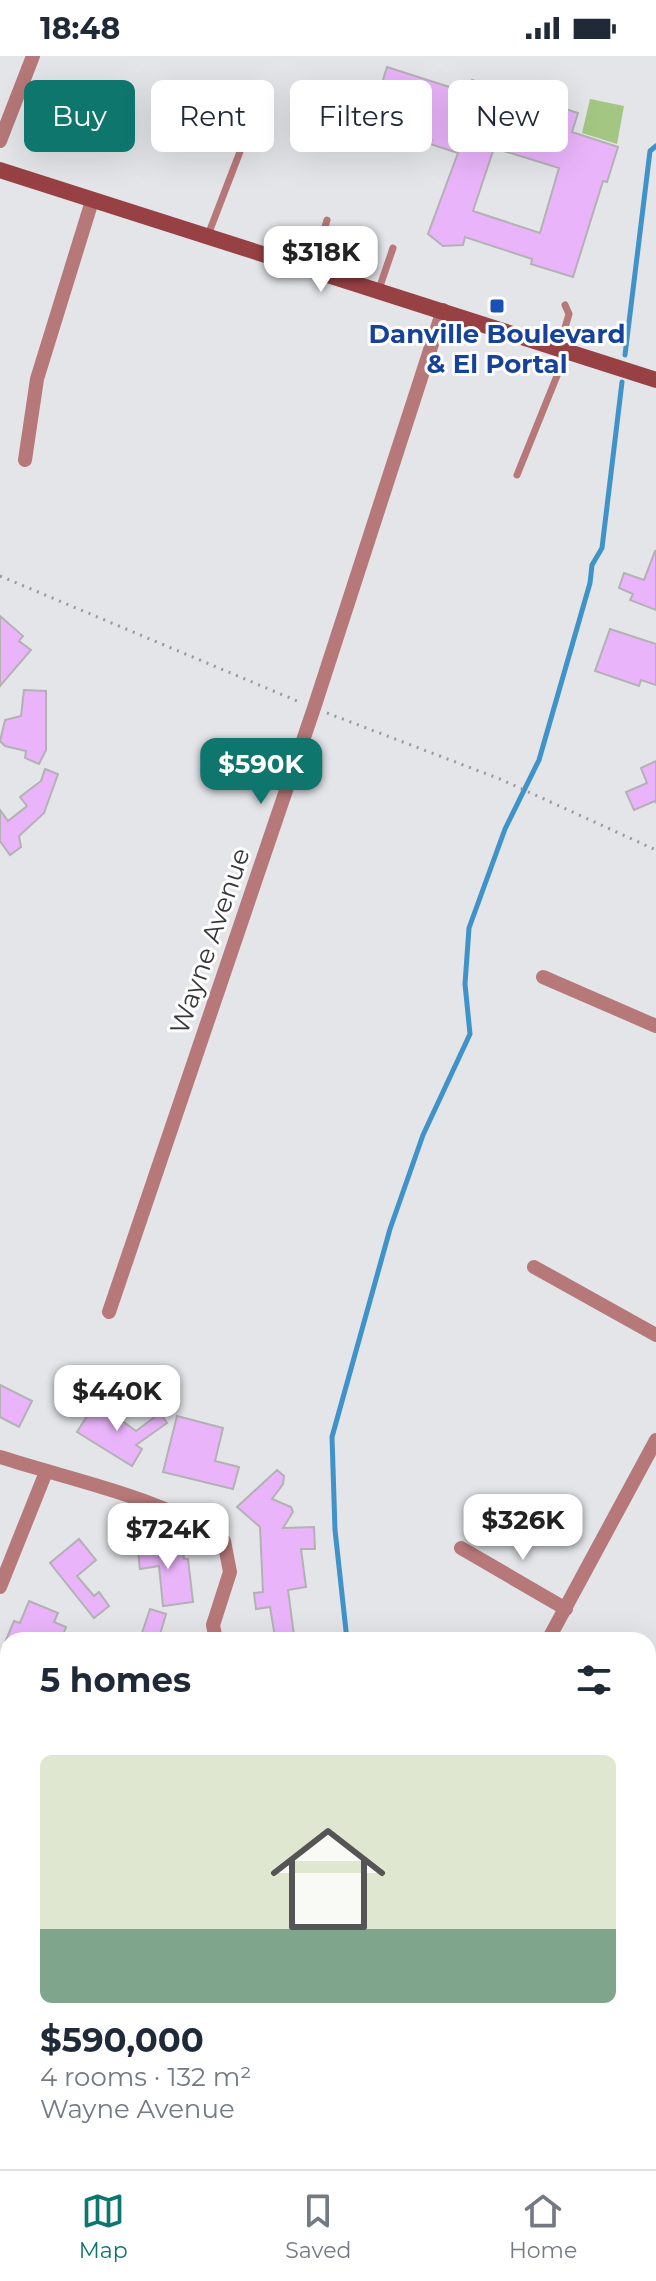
<!DOCTYPE html>
<html lang="en">
<head>
<meta charset="utf-8">
<style>
  :root { --surface:#fff; --page:#f6f6f7; --text:#1f2937; --muted:#747a83; --line:#e0e1e3; --accent:#0f766e }
  body { margin:0; font-family:Montserrat,sans-serif; background:var(--page); color:var(--text); height:100vh; display:flex; flex-direction:column; font-size:30px; white-space:nowrap }
  * { box-sizing:border-box; margin:0 }
  p { font-size:26px; color:var(--muted) }
  .icon { flex:none; width:44px; height:44px; fill:none; stroke:currentColor; stroke-width:2; stroke-linecap:round; stroke-linejoin:round }
  .map { position:relative; flex:1; overflow:hidden }
  .details { position:absolute; left:0px; top:1576px; width:656px; height:538px; display:flex; flex-direction:column; background:var(--surface); border-radius:24px 24px 0 0; box-shadow:0 8px 32px #0002 }
  .details>* { flex:none }
  .guide { position:absolute; left:24px; top:24px; width:608px; height:72px; display:flex; gap:16px }
  .price { position:absolute; translate:-50% -68px; padding:0 18px; border-radius:16px; background:#fff; color:#222; font-size:26px; line-height:52px; filter:drop-shadow(0 2px 4px #0008) }
  .price::after { content:''; position:absolute; left:50%; top:48px; width:24px; height:18px; margin-left:-12px; background:inherit; clip-path:polygon(0 0,100% 0,50% 100%) }
  .price.selected { background:var(--accent); color:#fff }
  ul { padding:0; list-style:none }
  li { display:grid; align-content:center; gap:16px; height:424px; padding:0 40px }
  li span { display:grid; place-items:center; height:248px; border-radius:12px; color:#555 }
  li>.icon { margin-inline-start:auto }
  span .icon { width:144px; height:144px; fill:#fffc; stroke-width:1 }
  li b { font-size:34px }
  h2 { display:flex; justify-content:space-between; align-items:center; height:96px; padding:0 40px; font-size:34px }
  .tag { padding:0 28px; border-radius:12px; background:var(--surface); box-shadow:0 8px 32px #0002; font-size:28px; line-height:72px }
  .tag.selected { background:var(--accent); color:#fff }
  .status { display:flex; justify-content:space-between; align-items:center; height:56px; padding:0 40px; background:var(--surface); direction:ltr }
  .status svg { height:22px; fill:currentColor }
  .dock { display:flex; justify-content:space-around; align-items:center; height:112px; border-top:2px solid var(--line); background:var(--surface); font-size:22px; color:var(--muted) }
  .dock a { display:grid; justify-items:center; gap:4px }
  .dock .selected { color:var(--accent) }
  .map>svg:first-child { display:block }
</style>
</head>
<body>
<div class="status"><b>18:48</b><svg viewBox="0 0 49 12"><path d="M0 12V9h3v3zM5 12V6h3v6zM10 12V3h3v9zM15 12V0h3v12zM26 1h20v11H26zM47 4h2v5h-2z"/></svg></div>
<div class="map">
<svg width="656" height="2113" viewBox="0 0 656 2113">
  <rect width="100%" height="100%" fill="#e3e5e9"/>
  <path fill="#a3c783" d="M 590,43 L 624,50 L 617,88 L 582,77 Z"/>
  <g fill="none" stroke-linecap="round" stroke-linejoin="round">
    <path stroke="#4093c8" stroke-width="5" d="M 625,299 L 650,95 L 656,90
      M 347,1584 L 335,1474 L 332,1381 L 390,1173 L 423,1079 L 470,978 L 465,928 L 469,872 L 505,773 L 539,704 L 590,527 L 592,509 L 602,492 L 622,326"/>
  </g>
  <path fill="#eab4fb" stroke="#b4b1b5" stroke-width="2" fill-rule="evenodd" d="M 387,11 L 468,37 L 472,24 L 578,57 L 572,76 L 618,91 L 607,126 L 603,125 L 573,221 L 531,208 L 532,203 L 465,181 L 463,189 L 443,190 L 428,178 L 458,97 L 430,88 L 432,84 L 382,68 L 384,62 L 372,59 ZM 494,92 L 559,112 L 540,177 L 473,155 Z
    M 655,495 L 656,495 L 656,554 L 630,544 L 633,538 L 619,532 L 624,517 L 644,524 Z
    M 0,560 L 23,580 L 19,585 L 31,594 L 0,630 Z
    M 610,573 L 656,588 L 656,629 L 641,624 L 639,630 L 595,615 Z
    M 24,634 L 46,635 L 46,694 L 39,708 L 25,702 L 26,695 L 5,690 L 0,685 L 5,664 L 21,660 Z
    M 656,705 L 656,747 L 655,745 L 634,754 L 626,736 L 647,727 L 641,712 Z
    M 45,713 L 58,718 L 44,757 L 19,780 L 21,791 L 10,799 L 0,785 L 0,754 L 8,765 L 27,750 L 20,741 L 41,725 Z
    M 0,1329 L 32,1345 L 19,1371 L 0,1361 Z
    M 96,1346 L 136,1375 L 160,1357 L 167,1367 L 136,1389 L 142,1393 L 132,1410 L 77,1376 Z
    M 177,1360 L 223,1372 L 215,1405 L 239,1411 L 233,1433 L 163,1416 Z
    M 277,1414 L 284,1420 L 283,1428 L 272,1443 L 291,1451 L 293,1456 L 283,1472 L 314,1471 L 315,1493 L 301,1493 L 306,1531 L 288,1534 L 294,1579 L 275,1581 L 270,1551 L 256,1553 L 254,1537 L 263,1536 L 260,1471 L 237,1451 Z
    M 79,1483 L 96,1504 L 77,1520 L 94,1540 L 99,1536 L 109,1550 L 94,1562 L 50,1507 Z
    M 159,1485 L 160,1491 L 182,1489 L 184,1503 L 188,1503 L 193,1546 L 163,1550 L 159,1510 L 140,1513 L 137,1487 Z
    M 29,1545 L 58,1557 L 54,1566 L 66,1571 L 61,1584 L 6,1584 L 14,1565 L 20,1567 Z
    M 150,1553 L 166,1558 L 159,1582 L 142,1577 Z"/>
  <g fill="none" stroke-linecap="round" stroke-linejoin="round">
    <path stroke="#999a9d" stroke-width="3" stroke-dasharray="2 6" stroke-linecap="butt" d="M 0,520 L 302,647
      M 327,657 L 500,723 L 656,794"/>
    <path stroke="#b67878" stroke-width="7" d="M 208,179 L 256,54
      M 313,212 L 327,164
      M 379,233 L 393,192
      M 559,292 L 569,258 L 565,249
      M 517,419 L 567,295"/>
    <path stroke="#b67878" stroke-width="14" d="M 0,85 L 33,0
      M 25,404 L 37,323 L 92,145
      M 543,921 L 656,970
      M 534,1211 L 656,1279
      M 109,1256 L 314,652 L 443,254
      M 0,1401 C 74,1425 159,1440 224,1485 L 230,1516 L 213,1569 L 216,1584
      M 461,1492 L 566,1553
      M 0,1531 L 46,1416
      M 548,1584 L 656,1384
      M 0,1795 L 8,1799
      M 648,1855 L 656,1863
      M 648,1985 L 656,1971
      M 365,2106 L 373,2113
      M 86,2113 L 102,2106
      M 282,2113 L 294,2106"/>
    <path stroke="#984144" stroke-width="16" d="M 0,114 L 656,324"/>
  </g>
  <rect fill="#1a4fb4" stroke="#fff" stroke-width="3" x="489" y="242" width="16" height="16" rx="4"/>
  <g text-anchor="middle" dominant-baseline="central" stroke-width="6" stroke-linejoin="round" paint-order="stroke">
    <g font-size="26" font-weight="bold" fill="#164399" stroke="#fff">
      <text x="497" y="278">Danville Boulevard<tspan x="497" dy="30">&amp; El Portal</tspan></text>
    </g>
    <g font-size="26" fill="#373739" stroke="#fff">
      <text transform="translate(210 885) rotate(-71)">Wayne Avenue</text>
    </g>
  </g>
</svg>
<b class="price" style="left:321px;top:238px">$318K</b>
<b class="price selected" style="left:261px;top:750px">$590K</b>
<b class="price" style="left:117px;top:1377px">$440K</b>
<b class="price" style="left:523px;top:1506px">$326K</b>
<b class="price" style="left:168px;top:1515px">$724K</b>
<div class="guide">
<a class="tag selected">Buy</a>
<a class="tag">Rent</a>
<a class="tag">Filters</a>
<a class="tag">New</a>
</div>
<section class="details">
<h2>5 homes<svg class="icon" aria-label="filters" viewBox="0 0 24 24"><path d="M4 7h16M4 17h16"/><circle cx="9" cy="7" r="2"/><circle cx="15" cy="17" r="2"/></svg></h2>
<ul>
<li><span style="background:linear-gradient(#dfe7d0 70%,#7fa58c 0)"><svg class="icon" aria-label="home" viewBox="0 0 24 24"><path d="M3 11l9-7 9 7M6 9v11h12V9"/></svg></span><div><b>$590,000</b><p>4 rooms · 132 m²</p><p>Wayne Avenue</p></div></li>
</ul>
</section>
</div>
<nav class="dock">
<a class="selected"><svg class="icon" aria-label="map" viewBox="0 0 24 24"><path d="M3 6l6-2 6 2 6-2v14l-6 2-6-2-6 2zM9 4v14M15 6v14"/></svg>Map</a>
<a><svg class="icon" aria-label="saved" viewBox="0 0 24 24"><path d="M7 4h10v16l-5-4-5 4z"/></svg>Saved</a>
<a><svg class="icon" aria-label="home" viewBox="0 0 24 24"><path d="M3 11l9-7 9 7M6 9v11h12V9"/></svg>Home</a>
</nav>
</body>
</html>
